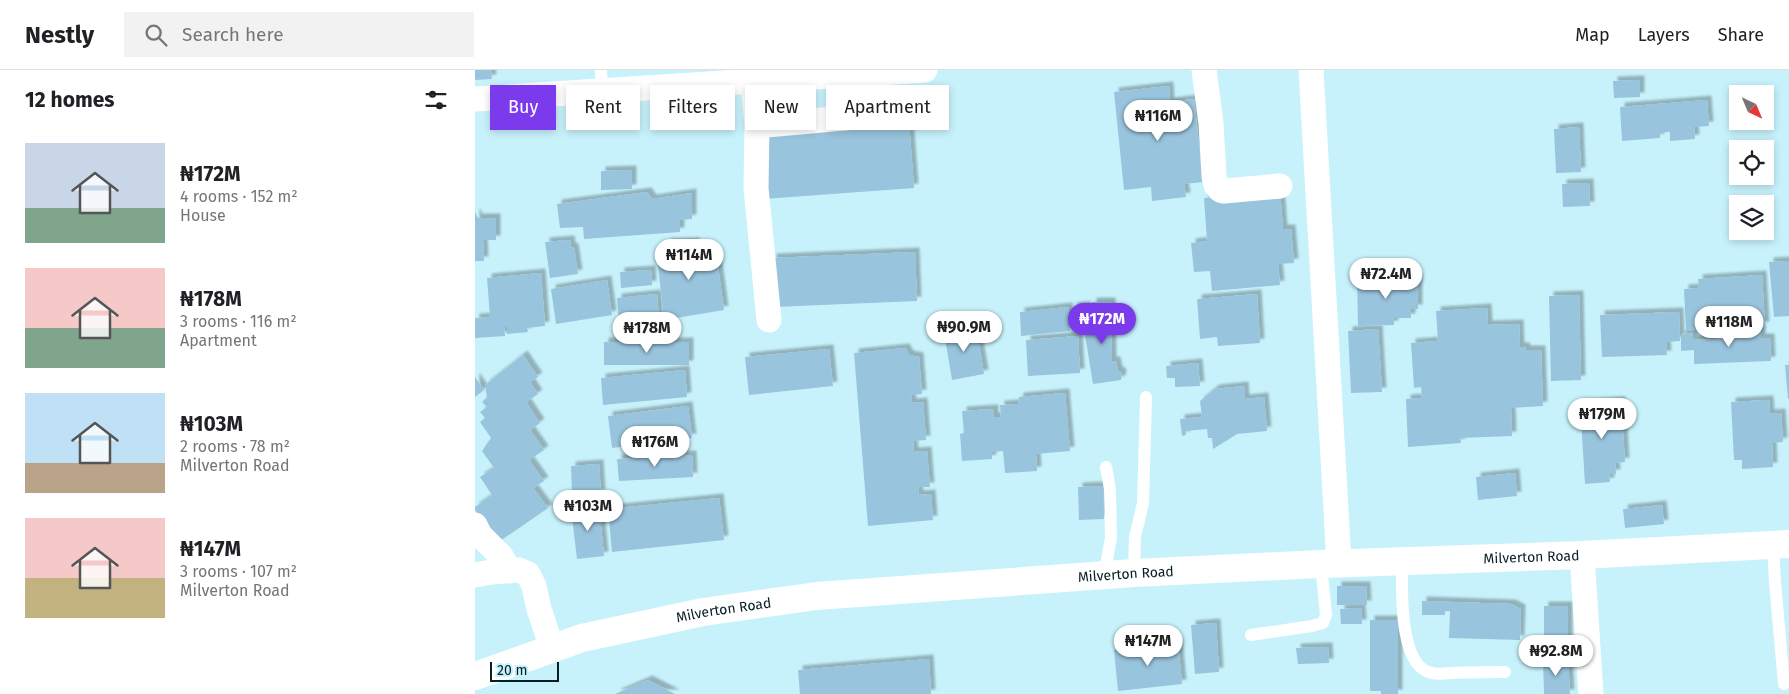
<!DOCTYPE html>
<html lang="en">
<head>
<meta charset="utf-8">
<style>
  :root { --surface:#fff; --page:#f2f2f2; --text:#202124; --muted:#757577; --line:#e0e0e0; --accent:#7c3aed }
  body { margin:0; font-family:"Fira Sans",sans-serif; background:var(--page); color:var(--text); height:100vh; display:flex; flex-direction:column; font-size:19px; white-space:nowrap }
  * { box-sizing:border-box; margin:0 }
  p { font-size:16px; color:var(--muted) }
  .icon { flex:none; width:28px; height:28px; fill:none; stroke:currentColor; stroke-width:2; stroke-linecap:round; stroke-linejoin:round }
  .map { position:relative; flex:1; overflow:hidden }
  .sheet { display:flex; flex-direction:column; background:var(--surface); width:475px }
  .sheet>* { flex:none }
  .banner { position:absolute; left:15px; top:15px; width:475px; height:45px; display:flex; gap:10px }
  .needle { width:32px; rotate:136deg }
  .buttons { position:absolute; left:1254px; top:15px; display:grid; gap:10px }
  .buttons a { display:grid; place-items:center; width:45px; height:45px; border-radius:0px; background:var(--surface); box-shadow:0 2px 8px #0003; font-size:25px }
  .scale { position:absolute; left:15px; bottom:12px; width:69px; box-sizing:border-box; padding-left:5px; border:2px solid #081e23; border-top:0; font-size:14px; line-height:18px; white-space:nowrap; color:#081e23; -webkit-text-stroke:4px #c7f2fc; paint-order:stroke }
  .price { position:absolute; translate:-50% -42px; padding:0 11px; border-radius:18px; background:#fff; color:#222; font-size:16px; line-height:32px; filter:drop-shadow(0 1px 2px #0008) }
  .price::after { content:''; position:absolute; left:50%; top:30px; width:15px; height:11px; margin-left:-8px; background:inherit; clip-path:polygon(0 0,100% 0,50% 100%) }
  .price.active { background:var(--accent); color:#fff }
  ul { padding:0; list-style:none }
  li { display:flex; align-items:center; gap:15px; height:125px; padding:0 25px }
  li span { display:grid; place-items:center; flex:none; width:140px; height:100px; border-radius:0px; color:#555 }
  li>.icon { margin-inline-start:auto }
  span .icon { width:60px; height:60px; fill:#fffc; stroke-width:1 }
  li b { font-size:21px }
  h2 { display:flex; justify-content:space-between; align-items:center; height:60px; padding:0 25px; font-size:21px }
  .tag { padding:0 18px; border-radius:0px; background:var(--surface); box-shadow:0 2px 8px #0003; font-size:18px; line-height:45px }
  .tag.active { background:var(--accent); color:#fff }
  header { display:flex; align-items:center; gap:30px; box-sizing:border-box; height:70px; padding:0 25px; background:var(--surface); border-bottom:1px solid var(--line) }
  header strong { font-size:24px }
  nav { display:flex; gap:28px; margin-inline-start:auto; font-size:18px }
  .search { width:350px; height:45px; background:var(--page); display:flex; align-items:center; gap:12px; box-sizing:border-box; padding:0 18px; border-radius:0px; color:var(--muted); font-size:19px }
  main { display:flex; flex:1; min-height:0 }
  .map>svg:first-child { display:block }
</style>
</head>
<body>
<header>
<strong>Nestly</strong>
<div class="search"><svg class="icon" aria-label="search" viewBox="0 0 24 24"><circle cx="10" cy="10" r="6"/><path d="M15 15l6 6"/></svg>Search here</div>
<nav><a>Map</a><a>Layers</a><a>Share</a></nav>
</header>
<main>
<section class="sheet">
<h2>12 homes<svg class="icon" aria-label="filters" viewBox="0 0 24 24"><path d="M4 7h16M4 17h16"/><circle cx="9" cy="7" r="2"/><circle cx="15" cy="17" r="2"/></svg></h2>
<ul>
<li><span style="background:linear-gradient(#c9d6e8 65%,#7fa58c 0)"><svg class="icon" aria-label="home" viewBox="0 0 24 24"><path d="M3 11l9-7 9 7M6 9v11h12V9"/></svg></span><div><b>₦172M</b><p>4 rooms · 152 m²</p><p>House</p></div></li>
<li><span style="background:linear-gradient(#f6c9c9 60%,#7fa58c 0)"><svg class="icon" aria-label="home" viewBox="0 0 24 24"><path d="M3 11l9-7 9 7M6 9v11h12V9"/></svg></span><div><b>₦178M</b><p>3 rooms · 116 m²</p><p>Apartment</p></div></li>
<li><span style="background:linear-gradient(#bfe0f5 70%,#b9a48a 0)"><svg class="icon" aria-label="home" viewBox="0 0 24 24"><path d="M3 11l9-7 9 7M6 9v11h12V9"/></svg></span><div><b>₦103M</b><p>2 rooms · 78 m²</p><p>Milverton Road</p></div></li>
<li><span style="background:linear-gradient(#f6c9c9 60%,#c2b280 0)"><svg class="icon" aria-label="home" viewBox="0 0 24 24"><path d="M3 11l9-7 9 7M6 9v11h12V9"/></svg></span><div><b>₦147M</b><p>3 rooms · 107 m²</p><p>Milverton Road</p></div></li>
</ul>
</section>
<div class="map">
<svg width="1314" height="624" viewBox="0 0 1314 624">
  <defs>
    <filter id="shadow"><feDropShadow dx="4.5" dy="-4.5" stdDeviation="1" flood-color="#0004"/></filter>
  </defs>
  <rect width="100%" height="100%" fill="#c7f2fc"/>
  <path fill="#99c4dd" filter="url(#shadow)" d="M 0,0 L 16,0 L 17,9 L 0,10 Z
    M 1165,10 L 1165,27 L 1139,28 L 1138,11 Z
    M 694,16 L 695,32 L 719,29 L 728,112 L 709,114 L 711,127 L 677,131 L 676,117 L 649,120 L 639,22 Z
    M 1232,30 L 1234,56 L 1219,57 L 1220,69 L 1195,71 L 1195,62 L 1185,62 L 1185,68 L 1147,71 L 1145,37 Z
    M 434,53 L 439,118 L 289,129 L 285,64 Z
    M 1104,57 L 1106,102 L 1081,103 L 1079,59 Z
    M 157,100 L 157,119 L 126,120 L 126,101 Z
    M 1114,113 L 1115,136 L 1088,137 L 1087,114 Z
    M 172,122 L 177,129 L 217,123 L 217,149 L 205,150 L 205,162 L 109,169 L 108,157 L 85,158 L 82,134 Z
    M 805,122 L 808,159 L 816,159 L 819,193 L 803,194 L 805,215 L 737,221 L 735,201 L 719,202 L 716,173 L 732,171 L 729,128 Z
    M 0,142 L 3,148 L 21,148 L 21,170 L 8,170 L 9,191 L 0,191 Z
    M 95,170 L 96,177 L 99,178 L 103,204 L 75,208 L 70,172 Z
    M 220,172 L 220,181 L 237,179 L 237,190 L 242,190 L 249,240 L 189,250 L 182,186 L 192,184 L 191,173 Z
    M 440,182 L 442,231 L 299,237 L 297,188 Z
    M 1314,191 L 1314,246 L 1299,247 L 1294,192 Z
    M 176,200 L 177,215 L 146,218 L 145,202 Z
    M 66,203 L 70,256 L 52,258 L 53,262 L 32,264 L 32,257 L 29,257 L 30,266 L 0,268 L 0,248 L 15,247 L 12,208 Z
    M 1287,205 L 1290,256 L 1211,260 L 1209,219 L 1224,218 L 1223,209 Z
    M 943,208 L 943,239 L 936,239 L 936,248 L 919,248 L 919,255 L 883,256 L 882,209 Z
    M 132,210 L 137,245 L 81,254 L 76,219 Z
    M 182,224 L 184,249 L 144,253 L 142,228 Z
    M 782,224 L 785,273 L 743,276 L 742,267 L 725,269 L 722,229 Z
    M 1104,225 L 1106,310 L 1076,311 L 1074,226 Z
    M 617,232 L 636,232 L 637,291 L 641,291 L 643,301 L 647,303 L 646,310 L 618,314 L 609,259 L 617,259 Z
    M 611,236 L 613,256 L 600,258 L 598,237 Z
    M 593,237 L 595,261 L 546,266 L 545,242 Z
    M 1012,238 L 1013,255 L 1044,254 L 1045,277 L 1050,277 L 1051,280 L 1066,280 L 1068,336 L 1036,338 L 1037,366 L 985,368 L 986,373 L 933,377 L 931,329 L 947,328 L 946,317 L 939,318 L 936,273 L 963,271 L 961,241 Z
    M 1204,242 L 1205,271 L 1191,272 L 1192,285 L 1127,287 L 1125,245 Z
    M 501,257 L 509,304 L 477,310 L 469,262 Z
    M 903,259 L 907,322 L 876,323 L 873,261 Z
    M 1286,259 L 1286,268 L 1295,268 L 1296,291 L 1219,294 L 1219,280 L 1206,281 L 1206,264 L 1218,263 L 1218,270 L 1264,268 L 1263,260 Z
    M 603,266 L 605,303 L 553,306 L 551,270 Z
    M 129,272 L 214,272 L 214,295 L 129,295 Z
    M 430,278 L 434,285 L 444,287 L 447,324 L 436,325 L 437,333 L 448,332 L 451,370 L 438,371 L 439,382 L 452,381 L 455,417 L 443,417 L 444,425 L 456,424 L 458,450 L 393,456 L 379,283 Z
    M 354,279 L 358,316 L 274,325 L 270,287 Z
    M 48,285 L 63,307 L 55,312 L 63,324 L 51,332 L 65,353 L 55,360 L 69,380 L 54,390 L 69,411 L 58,418 L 73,438 L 22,473 L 0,440 L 0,437 L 17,425 L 5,407 L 19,398 L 7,381 L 16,368 L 5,352 L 10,348 L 5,342 L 12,337 L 7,332 L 12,327 L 10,315 Z
    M 723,293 L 725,316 L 700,317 L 700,308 L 692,308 L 691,296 Z
    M 1310,295 L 1314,295 L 1314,329 L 1313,329 Z
    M 210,300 L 212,327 L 128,335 L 126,308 Z
    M 0,307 L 9,320 L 0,327 Z
    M 769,316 L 770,329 L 789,327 L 792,361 L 762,364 L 738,379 L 737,368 L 733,368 L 732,359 L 711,361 L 711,365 L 707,366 L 705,349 L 727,347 L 725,331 L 740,319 Z
    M 590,323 L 595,381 L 561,384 L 562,401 L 530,403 L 528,381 L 517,382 L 517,389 L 487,391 L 485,364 L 489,363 L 487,341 L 519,339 L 519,347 L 526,347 L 525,335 L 543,334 L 544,327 Z
    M 1294,330 L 1295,344 L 1306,343 L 1308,372 L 1297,373 L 1298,397 L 1267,399 L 1267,390 L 1259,390 L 1256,332 Z
    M 1146,331 L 1150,392 L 1140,393 L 1141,404 L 1134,404 L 1135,412 L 1110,414 L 1105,334 Z
    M 213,336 L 217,368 L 137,378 L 133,346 Z
    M 217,385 L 218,407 L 144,411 L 142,389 Z
    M 124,394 L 126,424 L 97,425 L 96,396 Z
    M 1040,403 L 1042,426 L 1003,430 L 1001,407 Z
    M 628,416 L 629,449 L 604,450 L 603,417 Z
    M 244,428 L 249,470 L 137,482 L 133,439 Z
    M 1187,435 L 1189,454 L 1150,458 L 1148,439 Z
    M 124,436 L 129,486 L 102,489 L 96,439 Z
    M 862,516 L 891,516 L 892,535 L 862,535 Z
    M 947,531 L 1036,534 L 1046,539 L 1045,570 L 974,568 L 975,541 L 970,541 L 970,545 L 947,545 Z
    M 1069,536 L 1093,536 L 1093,576 L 1069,577 Z
    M 886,538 L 887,554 L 866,554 L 865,539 Z
    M 895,550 L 923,550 L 923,624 L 906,624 L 906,621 L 895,621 Z
    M 741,553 L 744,602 L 720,604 L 716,555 Z
    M 703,573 L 707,614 L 643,621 L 639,580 Z
    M 853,577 L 854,593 L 823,594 L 821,578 Z
    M 1093,588 L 1095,624 L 1069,624 L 1068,590 Z
    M 454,589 L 456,624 L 325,624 L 323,600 Z
    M 173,610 L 200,624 L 140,624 Z"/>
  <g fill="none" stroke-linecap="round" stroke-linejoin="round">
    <path stroke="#fff" stroke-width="12" d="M 126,0 L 127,20
      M 1298,475 L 1300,512 L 1309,614
      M 927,491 C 927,517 923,597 957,603 C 963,605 970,603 976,603 C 994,602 1012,602 1030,602
      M 659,503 L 660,467 L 668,433 L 671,327
      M 629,506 L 636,468 L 635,419 L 631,397
      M 776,565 L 837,556 L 848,553 L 851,545 L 846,494"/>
    <path stroke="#fff" stroke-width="25" d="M 729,0 L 736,53 L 739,106 L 741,115 L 745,120 L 749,121 L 805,116
      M 836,0 L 864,493
      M 278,11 L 282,56 L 281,118 L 294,250
      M 0,29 L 450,0
      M 282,56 L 436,42
      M 0,455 L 5,465 L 26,486 L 34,501
      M 1107,485 L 1116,624
      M 0,505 L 16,502 L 44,500 L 53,504 L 59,516 L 64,539 L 77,578"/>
    <path stroke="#fff" stroke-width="28" id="s1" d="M 0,606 L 107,568 L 228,542 L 342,526 L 659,503 L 846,494 L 1107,485 L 1314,474"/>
  </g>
  <g text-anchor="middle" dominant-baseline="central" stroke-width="4" stroke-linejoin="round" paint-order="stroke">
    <g font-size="14" fill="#081e23" stroke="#c7f2fc">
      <text stroke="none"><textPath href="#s1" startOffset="1068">Milverton Road</textPath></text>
      <text stroke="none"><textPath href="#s1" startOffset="662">Milverton Road</textPath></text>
      <text stroke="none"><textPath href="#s1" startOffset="258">Milverton Road</textPath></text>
    </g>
  </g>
</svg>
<div class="buttons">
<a><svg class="needle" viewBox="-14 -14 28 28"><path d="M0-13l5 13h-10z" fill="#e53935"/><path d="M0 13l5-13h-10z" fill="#757577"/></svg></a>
<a><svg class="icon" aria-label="locate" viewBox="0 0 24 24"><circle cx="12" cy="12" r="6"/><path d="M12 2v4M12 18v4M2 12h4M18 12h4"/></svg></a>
<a><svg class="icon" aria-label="layers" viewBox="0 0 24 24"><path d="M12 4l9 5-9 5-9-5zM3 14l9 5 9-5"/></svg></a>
</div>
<div class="scale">20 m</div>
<b class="price" style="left:683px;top:72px">₦116M</b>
<b class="price" style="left:214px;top:211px">₦114M</b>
<b class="price" style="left:911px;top:230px">₦72.4M</b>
<b class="price active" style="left:627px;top:275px">₦172M</b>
<b class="price" style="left:1254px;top:278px">₦118M</b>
<b class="price" style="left:489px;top:283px">₦90.9M</b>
<b class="price" style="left:172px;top:284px">₦178M</b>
<b class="price" style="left:1127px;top:370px">₦179M</b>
<b class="price" style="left:180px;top:398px">₦176M</b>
<b class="price" style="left:113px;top:462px">₦103M</b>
<b class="price" style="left:673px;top:597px">₦147M</b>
<b class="price" style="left:1081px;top:607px">₦92.8M</b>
<div class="banner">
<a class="tag active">Buy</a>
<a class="tag">Rent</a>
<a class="tag">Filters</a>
<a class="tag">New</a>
<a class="tag">Apartment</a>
</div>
</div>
</main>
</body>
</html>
